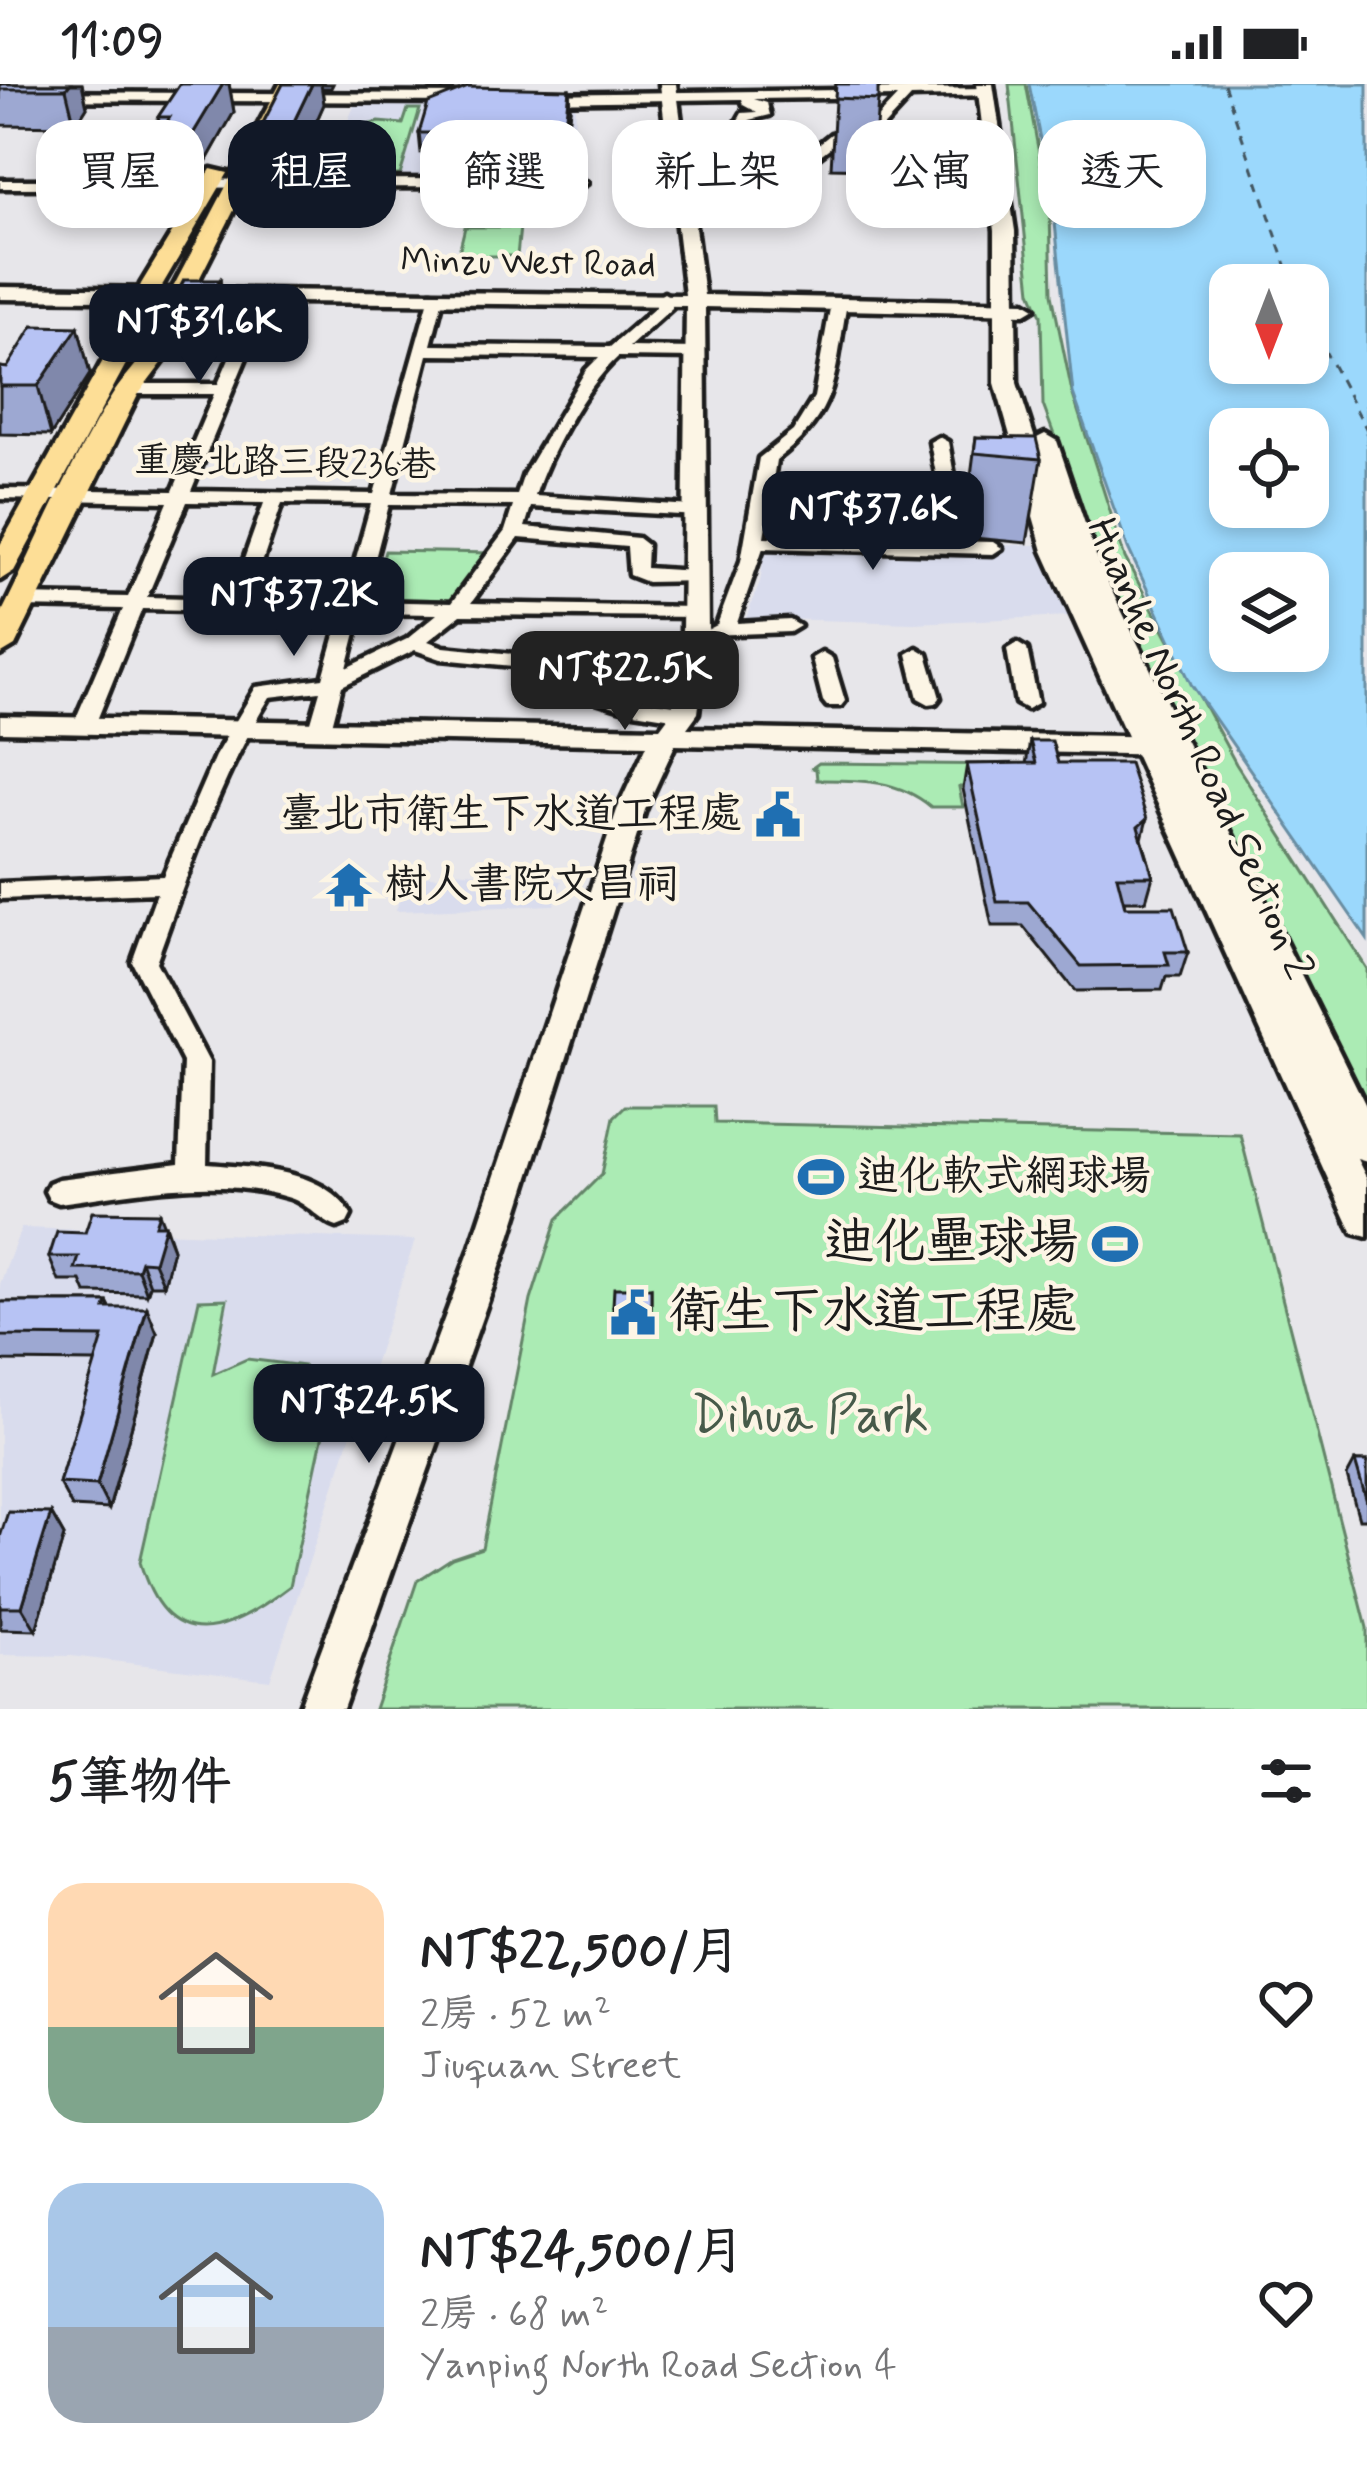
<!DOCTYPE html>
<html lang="zh-TW">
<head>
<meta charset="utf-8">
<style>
  :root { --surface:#fff; --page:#f6f6f6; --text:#202124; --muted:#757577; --accent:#111827 }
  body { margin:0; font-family:Mynerve,"LXGW WenKai TC",sans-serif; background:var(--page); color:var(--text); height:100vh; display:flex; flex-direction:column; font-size:45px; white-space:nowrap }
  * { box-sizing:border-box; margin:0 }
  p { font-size:39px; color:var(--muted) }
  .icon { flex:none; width:66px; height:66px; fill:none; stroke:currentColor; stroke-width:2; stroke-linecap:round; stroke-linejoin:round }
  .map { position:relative; height:1625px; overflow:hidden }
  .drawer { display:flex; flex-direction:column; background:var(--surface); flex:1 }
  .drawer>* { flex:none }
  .top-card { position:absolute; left:36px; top:36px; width:1296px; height:108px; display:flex; gap:24px }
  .needle { width:78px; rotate:180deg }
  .buttons { position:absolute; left:1209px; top:180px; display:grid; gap:24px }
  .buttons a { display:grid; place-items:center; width:120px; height:120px; border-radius:24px; background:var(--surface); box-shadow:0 6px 18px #0003; font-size:60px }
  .price { position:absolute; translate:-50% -102px; padding:0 27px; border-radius:24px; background:var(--accent); color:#fff; font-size:39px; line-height:78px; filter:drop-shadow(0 3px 6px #0008) }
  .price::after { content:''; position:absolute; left:50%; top:72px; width:36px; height:27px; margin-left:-18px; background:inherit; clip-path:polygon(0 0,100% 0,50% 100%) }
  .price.active { background:#222; color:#fff }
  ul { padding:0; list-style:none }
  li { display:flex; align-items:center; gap:36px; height:300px; padding:0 48px }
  li span { display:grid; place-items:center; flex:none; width:336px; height:240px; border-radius:36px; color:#555 }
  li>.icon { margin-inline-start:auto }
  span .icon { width:144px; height:144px; fill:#fffc; stroke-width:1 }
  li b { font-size:51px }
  h2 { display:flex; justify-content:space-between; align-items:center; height:144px; padding:0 48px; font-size:51px }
  .chip { padding:0 42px; border-radius:36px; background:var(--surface); box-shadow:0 6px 18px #0003; font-size:42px; line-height:108px }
  .chip.active { background:var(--accent); color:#fff }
  .status { display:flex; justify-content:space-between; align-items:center; height:84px; padding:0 60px; background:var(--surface); direction:ltr }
  .status svg { height:33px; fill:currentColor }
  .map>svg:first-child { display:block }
</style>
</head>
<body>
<div class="status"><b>11:09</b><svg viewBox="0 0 49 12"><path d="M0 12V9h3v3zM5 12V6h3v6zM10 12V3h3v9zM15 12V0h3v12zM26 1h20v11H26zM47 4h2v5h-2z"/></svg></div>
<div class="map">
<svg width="1367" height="1625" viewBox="0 0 1367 1625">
  <rect width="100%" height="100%" fill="#e7e6ea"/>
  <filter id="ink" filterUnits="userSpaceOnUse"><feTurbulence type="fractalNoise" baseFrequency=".00833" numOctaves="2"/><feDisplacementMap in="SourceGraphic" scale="24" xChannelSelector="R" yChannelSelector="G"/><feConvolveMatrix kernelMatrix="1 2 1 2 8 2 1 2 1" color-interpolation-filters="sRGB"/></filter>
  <g filter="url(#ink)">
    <path fill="#d9dced" d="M 362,18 L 575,19 L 573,92 L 324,93 L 355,20 Z
      M 769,439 L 950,443 L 954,461 L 1042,461 L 1070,532 L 913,539 L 746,534 L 760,498 Z
      M 453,787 L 527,793 L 562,797 L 554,821 L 396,827 L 406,791 L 451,793 Z
      M 21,1144 L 415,1156 L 270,1596 L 71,1572 L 0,1571 L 0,1200 Z"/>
    <path fill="#abebb4" stroke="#648468" stroke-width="3" d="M 1009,0 L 1026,0 L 1050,128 L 1052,210 L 1072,308 L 1125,474 L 1236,680 L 1367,885 L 1367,1021 L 1100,476 L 1043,321 L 1041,231 L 1031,207 Z
      M 408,25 L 420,25 L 400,91 L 388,91 L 390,80 L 366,84 L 346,78 L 358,43 L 379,38 L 403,40 Z
      M 465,143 L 520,143 L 517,172 L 458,172 Z
      M 385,467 L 492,469 L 456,516 L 372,514 Z
      M 819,679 L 1022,681 L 1028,702 L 959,703 L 963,723 L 931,723 C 898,695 859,696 817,696 L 816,685 L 812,684 Z
      M 625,1022 L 714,1022 L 715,1039 L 1240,1050 L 1367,1544 L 1367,1625 L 374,1625 L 417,1497 L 452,1474 L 482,1464 L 531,1216 L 557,1135 L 602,1090 L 614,1033 Z
      M 227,1215 L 213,1290 L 247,1275 L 303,1282 L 329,1322 L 290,1502 C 229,1549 168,1575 140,1478 L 199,1216 Z"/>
    <path fill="#9bd8fc" stroke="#688da2" stroke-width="3" fill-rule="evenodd" d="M 1029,0 L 1367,0 L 1367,855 L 1191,600 L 1128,464 L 1073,309 L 1053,120 ZM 1230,201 L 1308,201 L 1308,279 L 1230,279 ZM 1230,345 L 1308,345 L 1308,423 L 1230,423 ZM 1230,489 L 1308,489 L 1308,567 L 1230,567 Z"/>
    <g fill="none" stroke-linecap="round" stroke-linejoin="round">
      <path stroke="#42545f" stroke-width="3" stroke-dasharray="9 8" stroke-linecap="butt" d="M 1224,0 L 1293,201
        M 1308,235 L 1367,346"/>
      <g stroke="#1c1c1c" stroke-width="9">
        <path id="minor" d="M 986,4 L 990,11 L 911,13 L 875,52 L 840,56 L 785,98 L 778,94 L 780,91 L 831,50 L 866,46 L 897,13 L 754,15 L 767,19 L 770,31 L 750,36 L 740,47 L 734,43 L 742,29 L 757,28 L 744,21 L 742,15 L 539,18 L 533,14 L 539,10 Z
          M 0,8 L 474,10 L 480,14 L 474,18 L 0,16 Z
          M 0,96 L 580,95 L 587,99 L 580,103 L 0,104 Z
          M 934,119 L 1002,123 L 1009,127 L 1002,131 L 929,126 L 927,123 Z
          M 264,206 L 272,211 L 191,407 L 374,410 L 431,208 L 444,211 L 431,261 L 610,263 L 656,223 L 656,214 L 664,209 L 672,214 L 672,224 L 629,263 L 696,264 L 704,269 L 696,274 L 618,273 C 585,303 549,369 535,412 L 692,422 L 701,428 L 699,432 L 531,423 L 525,443 L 638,454 L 647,461 L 646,484 L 694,487 L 704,493 L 701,497 L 647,498 L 629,491 L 627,463 L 519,454 L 471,519 L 694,523 L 704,529 L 701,533 L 461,531 L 428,557 L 444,563 L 534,572 L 544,578 L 534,584 L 441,575 L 415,566 L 342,602 L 331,645 L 320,652 L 309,645 L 320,607 L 270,613 C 219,696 189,787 156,878 L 209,978 L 207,1080 C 253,1084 326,1084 351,1131 L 347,1139 L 337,1143 C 319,1137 309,1120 290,1114 C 215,1091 135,1109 59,1119 L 49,1115 L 45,1107 L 49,1099 L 59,1095 L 179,1080 L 183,978 L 132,878 L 157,809 L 0,815 L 0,799 L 163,792 L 215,672 L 256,603 L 323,594 L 341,529 L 142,525 L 95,641 L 84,648 L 73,641 L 123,525 L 21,523 L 11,517 L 21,511 L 128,513 L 168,418 L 0,415 L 0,405 L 173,407 L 214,310 L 133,310 L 125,305 L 133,300 L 218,300 L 256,211 ZM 428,271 L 599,273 L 586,286 L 524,390 L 517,411 L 392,410 ZM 187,418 L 264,419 L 230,515 L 147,513 ZM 282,419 L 371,420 L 344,517 L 250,515 ZM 389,421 L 513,422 L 505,447 L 451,519 L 364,517 ZM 361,529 L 437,530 L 407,555 L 347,584 Z
          M 839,214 L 847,219 C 834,291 839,329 776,376 L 771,410 L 941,417 L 930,358 L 939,353 L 948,358 L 962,435 L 953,441 L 946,439 L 943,428 L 769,421 L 764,453 L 993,458 L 1002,464 L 993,470 L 763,464 L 737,539 L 790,536 L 800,542 L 790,548 L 708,551 L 705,547 L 717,541 L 741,477 L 759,374 L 793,347 L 814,313 L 831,219 Z
          M 1017,559 L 1027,565 L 1038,619 L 1027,625 L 1016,619 L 1007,565 Z
          M 917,564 L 927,570 L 940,614 L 936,619 L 929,620 L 918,614 L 907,570 Z
          M 822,568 L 832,574 L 845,617 L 841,622 L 827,622 L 823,617 L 812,574 Z
          M 580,599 L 631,614 L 693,624 L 696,629 L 685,636 L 628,627 L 573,610 L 570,605 L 573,600 Z"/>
      </g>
      <g stroke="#1c1c1c" stroke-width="9">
        <path id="tertiary" d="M 660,0 L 676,0 L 704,211 L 1025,218 L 1035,224 L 1025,230 L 705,223 L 708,548 L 698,629 L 687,644 L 1172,653 L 1186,662 L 1172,671 L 675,661 L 645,726 L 506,1166 L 343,1625 L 299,1625 L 470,1166 L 617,726 L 647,661 L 0,648 L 0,632 L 660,644 L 672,628 L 682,548 L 686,222 L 0,215 L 0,203 L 685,211 Z"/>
      </g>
      <g stroke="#1c1c1c" stroke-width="9">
        <path id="secondary" d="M 977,0 L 993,0 L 1015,147 L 1017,299 L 1035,355 L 1045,350 L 1057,357 L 1099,481 L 1367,1024 L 1367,1078 L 1357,1075 L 1367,1095 L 1367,1153 L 1353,1149 L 1347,1137 L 1043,467 L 995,299 L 995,147 Z"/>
      </g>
      <g stroke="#1c1c1c" stroke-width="9">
        <path id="primary" d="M 280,0 L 298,0 L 191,211 L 193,221 L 166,274 L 138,311 L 15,562 L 0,571 L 0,532 C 36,461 72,373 115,307 C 133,281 172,245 169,211 Z
          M 211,85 L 228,89 L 163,200 L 158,221 L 14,487 L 0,496 L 0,461 L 134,221 L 141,200 Z"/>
      </g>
      <use href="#minor" fill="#fcf5e5" fill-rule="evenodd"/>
      <use href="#tertiary" fill="#fcf5e5" fill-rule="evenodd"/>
      <use href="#secondary" fill="#fcf5e5" fill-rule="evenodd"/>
      <use href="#primary" fill="#fdde96" fill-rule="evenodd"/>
    </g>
    <path fill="#9da8d2" stroke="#1c1c1c" stroke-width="3" d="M 0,0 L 82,0 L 87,23 L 75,42 L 0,41 Z
      M 180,0 L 229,0 L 234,28 L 199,90 L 178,90 L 177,83 L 170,83 L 168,70 L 166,70 L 158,33 Z
      M 283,0 L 333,0 L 331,4 L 322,4 L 324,20 L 293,90 L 262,91 L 256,53 Z
      M 836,0 L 878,16 L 873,85 L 831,84 Z
      M 569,5 L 570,24 L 568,40 L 570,40 L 571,91 L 430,90 L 429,69 L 421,69 L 419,49 Z
      M 220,196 L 228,237 L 221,253 L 184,255 L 175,213 Z
      M 78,243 L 90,290 L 51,351 L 0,350 L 0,283 L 7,284 Z
      M 976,353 L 1041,375 L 1027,459 L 963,453 Z
      M 1030,657 L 1058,679 L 1147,735 L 1142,755 L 1153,792 L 1146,817 L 1124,817 L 1125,823 L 1188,868 L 1180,893 L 1166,893 L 1162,906 L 1075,907 L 1023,842 L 992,842 L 963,705 L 967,680 L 1026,680 Z
      M 165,1141 L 173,1165 L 164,1201 L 150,1201 L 147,1210 L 86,1209 L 81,1197 L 59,1197 L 49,1173 L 85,1149 Z
      M 651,1204 L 651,1239 L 613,1238 L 613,1222 Z
      M 0,1218 L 107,1218 L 110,1224 L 157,1249 L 109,1425 L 72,1423 L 59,1399 L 96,1278 L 0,1277 Z
      M 1355,1377 L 1367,1377 L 1367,1435 L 1359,1435 L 1347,1392 Z
      M 51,1429 L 64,1452 L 36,1546 L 0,1545 L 0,1453 Z"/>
    <path fill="#8088ab" stroke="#1c1c1c" stroke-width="3" d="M 70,0 L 82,0 L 87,23 L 75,42 L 66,5 Z
      M 223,0 L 229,0 L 234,28 L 199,90 L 191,53 Z
      M 312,0 L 321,0 L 324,20 L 293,90 L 287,52 Z
      M 569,5 L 570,24 L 565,60 L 565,40 Z
      M 220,196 L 228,237 L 221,253 L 213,211 Z
      M 78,243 L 90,290 L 51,351 L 38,302 Z
      M 159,1129 L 173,1165 L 164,1201 L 154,1178 L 155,1141 Z
      M 141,1177 L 150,1201 L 147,1210 L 138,1186 Z
      M 147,1224 L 157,1249 L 109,1425 L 97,1401 Z
      M 51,1429 L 64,1452 L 36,1546 L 22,1523 Z"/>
    <path fill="#b7c3f4" stroke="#1c1c1c" stroke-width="3" d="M 0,0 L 70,0 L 66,5 L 0,5 Z
      M 180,0 L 223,0 L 191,53 L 170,53 L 175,45 L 163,45 L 170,33 L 158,33 Z
      M 283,0 L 312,0 L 287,52 L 256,53 Z
      M 836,0 L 878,0 L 878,16 L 835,14 Z
      M 468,3 L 569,5 L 565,40 L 570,40 L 571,70 L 428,70 L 434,49 L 419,49 L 428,19 Z
      M 184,196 L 220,196 L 213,211 L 175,213 Z
      M 33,242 L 78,243 L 38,302 L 0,302 L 0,283 L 7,284 Z
      M 976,353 L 1036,354 L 1041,375 L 974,369 Z
      M 1030,657 L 1052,657 L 1058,679 L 1129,679 L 1147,735 L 1138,743 L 1153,792 L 1117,792 L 1125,823 L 1174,823 L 1188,868 L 1165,868 L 1169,881 L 1081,882 L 1028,818 L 997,818 L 967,680 L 1036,679 Z
      M 92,1128 L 159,1129 L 155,1141 L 165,1141 L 154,1178 L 141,1177 L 138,1186 L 75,1185 L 79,1173 L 49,1173 L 57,1148 L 85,1149 Z
      M 614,1204 L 651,1204 L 651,1223 L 613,1222 Z
      M 0,1218 L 107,1218 L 105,1224 L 147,1224 L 97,1401 L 59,1399 L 103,1253 L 0,1252 Z
      M 1355,1377 L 1367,1377 L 1367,1418 Z
      M 8,1428 L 51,1429 L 22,1523 L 0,1523 L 0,1453 Z"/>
  </g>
  <defs>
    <g id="civic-bare" transform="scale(3.6)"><path d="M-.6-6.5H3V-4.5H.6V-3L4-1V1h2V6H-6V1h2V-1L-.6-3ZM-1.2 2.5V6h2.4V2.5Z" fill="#1f6fb2" stroke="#fcf5e5" stroke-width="2.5" paint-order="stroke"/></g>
    <g id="temple-bare" transform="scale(3.6)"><path d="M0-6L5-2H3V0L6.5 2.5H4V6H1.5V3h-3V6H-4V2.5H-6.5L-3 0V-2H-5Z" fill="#1f6fb2" stroke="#fcf5e5" stroke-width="2.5" paint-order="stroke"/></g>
    <g id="stadium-bare" transform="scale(3.6)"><path d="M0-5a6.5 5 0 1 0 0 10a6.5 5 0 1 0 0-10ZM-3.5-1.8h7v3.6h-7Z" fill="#1f6fb2" stroke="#fcf5e5" stroke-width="2.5" paint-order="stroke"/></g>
  </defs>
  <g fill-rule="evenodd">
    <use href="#civic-bare" x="778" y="731"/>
    <use href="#temple-bare" x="349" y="801"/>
    <use href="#stadium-bare" x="821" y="1093"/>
    <use href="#stadium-bare" x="1115" y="1160"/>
    <use href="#civic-bare" x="633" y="1229"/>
  </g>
  <g text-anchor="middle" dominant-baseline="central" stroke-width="9" stroke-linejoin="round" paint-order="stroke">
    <g font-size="36" fill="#1c1c1c" stroke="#fcf5e5">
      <text transform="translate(528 180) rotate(1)">Minzu West Road</text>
      <text transform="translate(285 380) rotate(1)">重慶北路三段236巷</text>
    </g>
    <g font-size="42" fill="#1c1c1c" stroke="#fcf5e5">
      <text transform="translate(1199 665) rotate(66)">Huanhe North Road Section 2</text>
    </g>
    <g font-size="42" fill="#1c1c1c" stroke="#fcf5e5" text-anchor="start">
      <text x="742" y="731" text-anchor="end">臺北市衛生下水道工程處</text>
      <text x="385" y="801">樹人書院文昌祠</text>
      <text x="857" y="1093">迪化軟式網球場</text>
    </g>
    <g font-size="51" fill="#1c1c1c" stroke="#fcf5e5" text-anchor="end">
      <text x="1079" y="1160">迪化壘球場</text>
      <text x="669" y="1229" text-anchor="start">衛生下水道工程處</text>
    </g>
    <g font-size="51" fill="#475a4a" stroke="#fcf5e5">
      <text x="810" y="1333">Dihua Park</text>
    </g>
  </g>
</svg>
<div class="buttons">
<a><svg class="needle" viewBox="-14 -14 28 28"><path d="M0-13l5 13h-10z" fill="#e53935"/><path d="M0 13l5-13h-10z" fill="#757577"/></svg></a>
<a><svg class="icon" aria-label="locate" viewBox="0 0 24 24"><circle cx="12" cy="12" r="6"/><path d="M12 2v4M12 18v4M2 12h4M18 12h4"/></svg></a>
<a><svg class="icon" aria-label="layers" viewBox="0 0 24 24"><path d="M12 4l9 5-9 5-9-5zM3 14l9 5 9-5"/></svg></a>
</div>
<b class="price" style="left:199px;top:302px">NT$31.6K</b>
<b class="price" style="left:873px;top:489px">NT$37.6K</b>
<b class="price" style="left:294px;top:575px">NT$37.2K</b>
<b class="price active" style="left:625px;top:649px">NT$22.5K</b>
<b class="price" style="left:369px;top:1382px">NT$24.5K</b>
<div class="top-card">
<a class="chip">買屋</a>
<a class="chip active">租屋</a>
<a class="chip">篩選</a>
<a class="chip">新上架</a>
<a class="chip">公寓</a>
<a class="chip">透天</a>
</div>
</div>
<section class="drawer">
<h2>5筆物件<svg class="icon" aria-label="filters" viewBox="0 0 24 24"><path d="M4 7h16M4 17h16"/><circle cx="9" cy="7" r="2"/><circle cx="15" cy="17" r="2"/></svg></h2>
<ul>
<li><span style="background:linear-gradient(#ffd9b3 60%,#7fa58c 0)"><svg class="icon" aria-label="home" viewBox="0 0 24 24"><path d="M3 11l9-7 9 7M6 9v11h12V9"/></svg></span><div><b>NT$22,500/月</b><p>2房 · 52 m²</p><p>Jiuquan Street</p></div><svg class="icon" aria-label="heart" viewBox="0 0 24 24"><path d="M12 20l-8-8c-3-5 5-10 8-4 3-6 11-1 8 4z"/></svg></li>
<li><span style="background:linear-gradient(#a9c7e8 60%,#9aa5b1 0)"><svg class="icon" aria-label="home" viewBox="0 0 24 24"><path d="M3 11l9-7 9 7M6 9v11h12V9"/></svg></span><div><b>NT$24,500/月</b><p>2房 · 68 m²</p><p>Yanping North Road Section 4</p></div><svg class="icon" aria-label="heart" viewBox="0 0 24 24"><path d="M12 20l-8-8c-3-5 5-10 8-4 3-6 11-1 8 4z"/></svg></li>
</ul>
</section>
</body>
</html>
